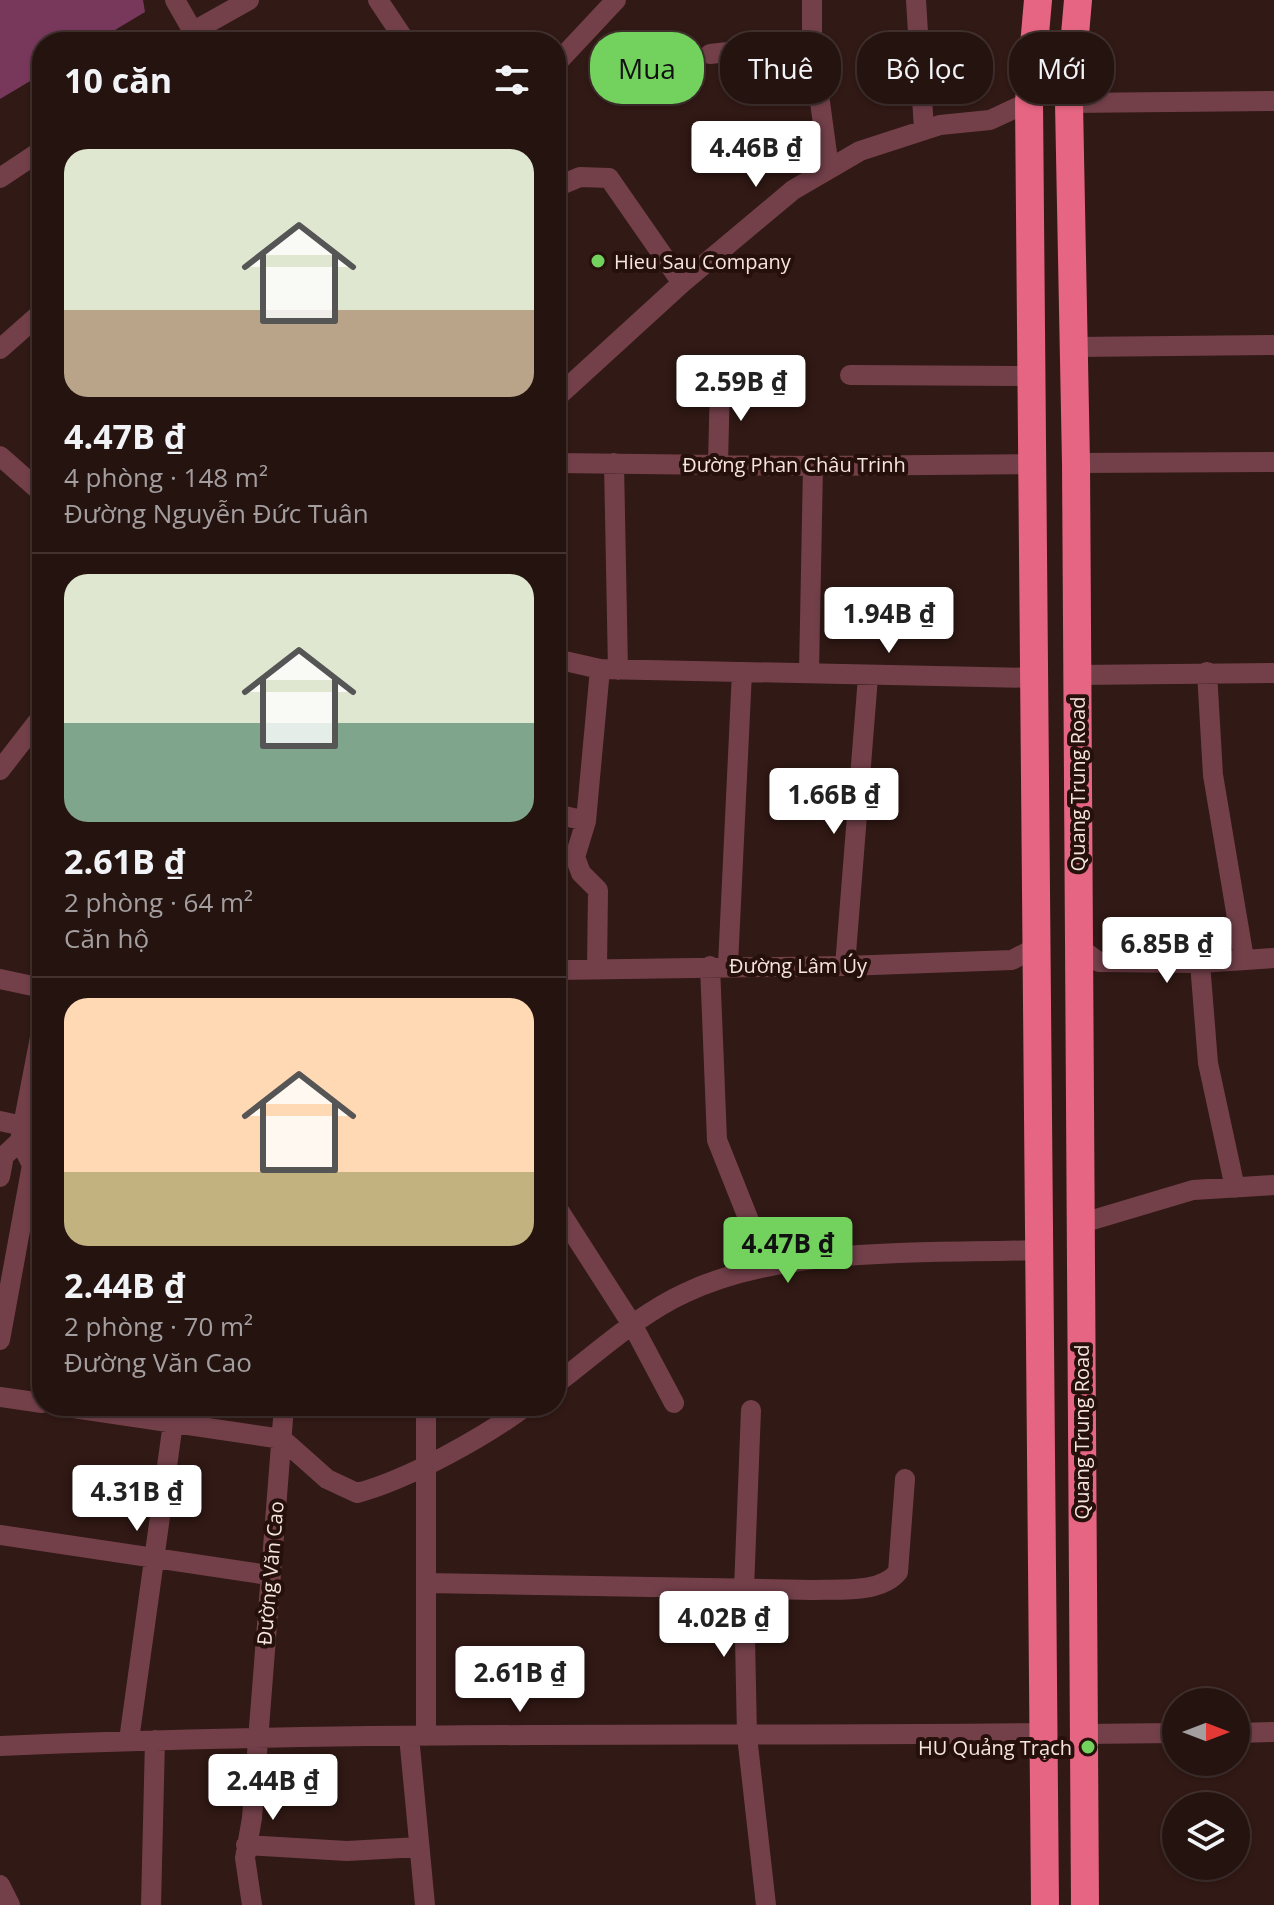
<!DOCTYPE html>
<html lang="vi">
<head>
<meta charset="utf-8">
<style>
  :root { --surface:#251310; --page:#31201e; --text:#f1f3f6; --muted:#a39e9f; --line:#423230; --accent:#72d25d }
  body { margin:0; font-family:"Open Sans",sans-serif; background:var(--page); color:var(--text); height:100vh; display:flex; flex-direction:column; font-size:30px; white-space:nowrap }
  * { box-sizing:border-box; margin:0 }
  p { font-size:26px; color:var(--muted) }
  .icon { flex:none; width:44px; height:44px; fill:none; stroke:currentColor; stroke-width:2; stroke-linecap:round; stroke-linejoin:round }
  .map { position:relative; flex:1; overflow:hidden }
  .drawer { position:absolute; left:32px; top:32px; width:534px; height:1384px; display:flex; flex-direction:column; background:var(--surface); border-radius:32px; box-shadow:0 2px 6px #0004,0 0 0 2px var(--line) }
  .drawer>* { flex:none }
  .guide { position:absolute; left:590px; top:32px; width:564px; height:72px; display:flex; gap:16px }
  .needle { width:52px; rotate:90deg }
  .fabs { position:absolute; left:1162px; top:1688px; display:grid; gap:16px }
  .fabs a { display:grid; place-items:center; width:88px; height:88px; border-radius:50%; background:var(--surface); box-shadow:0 2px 6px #0004,0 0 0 2px var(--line); font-size:40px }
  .price { position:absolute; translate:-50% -68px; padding:0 18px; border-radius:8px; background:#fff; color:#222; font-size:26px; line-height:52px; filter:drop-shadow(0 2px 4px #0008) }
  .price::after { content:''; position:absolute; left:50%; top:48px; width:24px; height:18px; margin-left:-12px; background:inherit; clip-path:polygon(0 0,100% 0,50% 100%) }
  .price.current { background:var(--accent); color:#111 }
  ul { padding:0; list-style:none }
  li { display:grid; align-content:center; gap:16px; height:424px; padding:0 32px }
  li+li { border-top:2px solid var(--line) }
  li span { display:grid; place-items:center; height:248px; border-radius:24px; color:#555 }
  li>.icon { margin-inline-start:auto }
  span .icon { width:144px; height:144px; fill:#fffc; stroke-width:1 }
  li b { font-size:34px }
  h2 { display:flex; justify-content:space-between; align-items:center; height:96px; padding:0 32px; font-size:34px }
  .pill { padding:0 28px; border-radius:32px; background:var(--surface); box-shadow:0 2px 6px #0004,0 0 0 2px var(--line); font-size:28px; line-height:72px }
  .pill.current { background:var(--accent); color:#111 }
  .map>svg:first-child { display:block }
</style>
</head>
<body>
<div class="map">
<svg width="1274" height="1905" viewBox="0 0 1274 1905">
  <rect width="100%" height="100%" fill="#311915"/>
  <path fill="#77385c" d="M 0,0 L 143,0 L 145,12 L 95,42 L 42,42 L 42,74 L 0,99 Z"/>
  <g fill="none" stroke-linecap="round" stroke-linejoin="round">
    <path stroke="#73404a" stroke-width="20" d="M 175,0 L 199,42
      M 378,0 L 406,42
      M 812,0 L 812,43 L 829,168
      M 916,0 L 924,130
      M 192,32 L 249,0
      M 710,54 L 812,43
      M 556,64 L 616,0
      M 1069,103 L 1274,101
      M 0,178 L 42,150
      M 556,187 L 580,177 L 609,178 L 682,283
      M 1074,347 L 1274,345
      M 0,349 L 42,312
      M 850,375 L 1031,376
      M 556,398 L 682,283 L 793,190 L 860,151 L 940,125 L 990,120 L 1029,102
      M 0,456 L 42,493
      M 556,463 L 813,466 L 1032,464
      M 614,463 L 618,670
      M 1076,463 L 1274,462
      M 718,464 L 720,382
      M 556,659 L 600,669 L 1035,678
      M 1207,672 L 1213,775 L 1244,959
      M 809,673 L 813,466
      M 1077,675 L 1274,673
      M 0,770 L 42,716
      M 556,814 L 586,821
      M 1077,946 L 1099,962 L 1200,963 L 1274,958
      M 1200,963 L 1208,1063 L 1235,1188
      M 728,965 L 742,672
      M 710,966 L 717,1140 L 758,1243 L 761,1266
      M 845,966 L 868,677
      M 597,969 L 598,890 L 581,873 L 575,857 L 586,821 L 600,669
      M 556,970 L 845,966 L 1012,960 L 1037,947
      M 0,979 L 42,988
      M 0,1121 L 23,1126
      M 20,1141 L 42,1027
      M 0,1177 L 4,1156 L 20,1141
      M 556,1206 L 633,1326 L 674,1403
      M 1079,1224 L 1193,1190 L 1274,1185
      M 0,1340 L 32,1165 L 20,1141
      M 556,1384 C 597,1353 639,1314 685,1293 C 786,1245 928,1254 1039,1250
      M 0,1397 L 42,1403
      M 60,1406 L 282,1439 L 327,1479 L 357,1493 C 407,1480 485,1437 526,1406
      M 426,1406 L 426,1736
      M 751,1410 L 744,1589 L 747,1736 L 766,1905
      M 0,1535 L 268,1575
      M 426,1583 L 813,1590 C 839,1589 880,1594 898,1572 L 905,1479
      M 1236,1733 L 1274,1732
      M 1082,1734 L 1176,1733
      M 409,1736 L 425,1905
      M 129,1740 L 173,1423
      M 0,1746 C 347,1730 695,1737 1042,1733
      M 246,1845 L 347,1851 L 419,1847
      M 0,1885 L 10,1905
      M 151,1905 L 155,1740
      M 252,1905 L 245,1858 L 252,1818 L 284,1406"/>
    <path stroke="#e56582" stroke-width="28" d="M 1038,0 L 1029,102 L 1045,1905
      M 1078,0 L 1069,103 L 1076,463 L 1085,1905"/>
  </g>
  <g fill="#72d25d" stroke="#26100c" stroke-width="3">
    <circle cx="598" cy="261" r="8"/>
    <circle cx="1088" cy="1747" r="8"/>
  </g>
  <g text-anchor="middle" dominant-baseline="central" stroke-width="8" stroke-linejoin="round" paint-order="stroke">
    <g font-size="20" fill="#f5e4e0" stroke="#26100c" text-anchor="start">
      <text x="614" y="261">Hieu Sau Company</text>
      <text x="1072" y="1747" text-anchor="end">HU Quảng Trạch</text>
    </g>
    <g font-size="20" fill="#f5e4e0" stroke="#26100c">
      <text x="794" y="464">Đường Phan Châu Trinh</text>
      <text transform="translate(1077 784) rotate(-90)">Quang Trung Road</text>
      <text x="798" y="965">Đường Lâm Úy</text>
      <text transform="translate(1081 1432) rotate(-90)">Quang Trung Road</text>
      <text transform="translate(270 1573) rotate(-85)">Đường Văn Cao</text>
    </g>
  </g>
</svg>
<div class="fabs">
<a><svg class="needle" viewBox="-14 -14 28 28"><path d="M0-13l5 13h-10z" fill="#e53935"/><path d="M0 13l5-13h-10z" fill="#a39e9f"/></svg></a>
<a><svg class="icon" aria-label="layers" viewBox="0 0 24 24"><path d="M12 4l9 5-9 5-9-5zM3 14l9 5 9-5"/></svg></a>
</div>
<b class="price" style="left:756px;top:189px">4.46B ₫</b>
<b class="price" style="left:741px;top:423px">2.59B ₫</b>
<b class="price" style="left:889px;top:655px">1.94B ₫</b>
<b class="price" style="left:834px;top:836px">1.66B ₫</b>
<b class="price" style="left:1167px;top:985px">6.85B ₫</b>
<b class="price current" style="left:788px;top:1285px">4.47B ₫</b>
<b class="price" style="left:137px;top:1533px">4.31B ₫</b>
<b class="price" style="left:724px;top:1659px">4.02B ₫</b>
<b class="price" style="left:520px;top:1714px">2.61B ₫</b>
<b class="price" style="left:273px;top:1822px">2.44B ₫</b>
<div class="guide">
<a class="pill current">Mua</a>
<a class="pill">Thuê</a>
<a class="pill">Bộ lọc</a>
<a class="pill">Mới</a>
</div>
<section class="drawer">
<h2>10 căn<svg class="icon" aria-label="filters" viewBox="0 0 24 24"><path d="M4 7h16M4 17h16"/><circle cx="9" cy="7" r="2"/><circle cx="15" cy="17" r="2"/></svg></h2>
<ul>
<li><span style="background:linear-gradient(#dfe7d0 65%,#b9a48a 0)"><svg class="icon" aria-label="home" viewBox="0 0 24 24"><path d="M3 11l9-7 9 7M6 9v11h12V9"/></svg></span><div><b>4.47B ₫</b><p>4 phòng · 148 m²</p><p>Đường Nguyễn Đức Tuân</p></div></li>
<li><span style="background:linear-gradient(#dfe7d0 60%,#7fa58c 0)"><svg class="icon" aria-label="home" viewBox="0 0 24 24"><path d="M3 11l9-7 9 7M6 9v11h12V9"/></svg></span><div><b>2.61B ₫</b><p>2 phòng · 64 m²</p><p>Căn hộ</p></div></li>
<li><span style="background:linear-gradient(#ffd9b3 70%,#c2b280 0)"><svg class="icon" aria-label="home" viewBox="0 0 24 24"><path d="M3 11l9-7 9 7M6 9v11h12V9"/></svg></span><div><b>2.44B ₫</b><p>2 phòng · 70 m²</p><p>Đường Văn Cao</p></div></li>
</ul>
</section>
</div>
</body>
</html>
